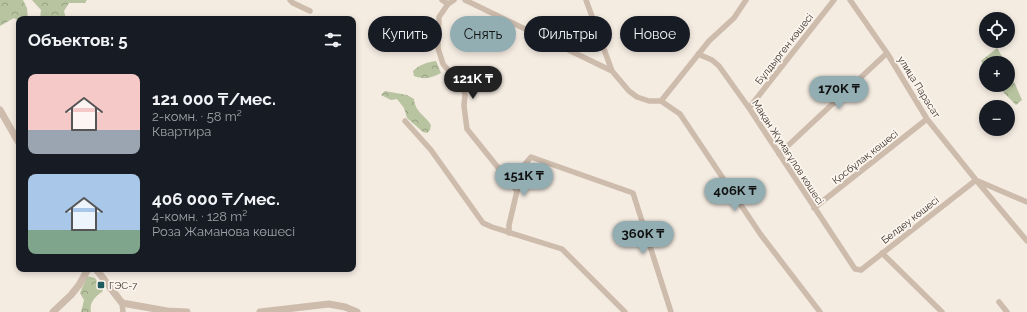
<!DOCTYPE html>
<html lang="ru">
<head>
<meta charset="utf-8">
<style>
  :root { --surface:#171b24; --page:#20242c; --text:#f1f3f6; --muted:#9ea1a6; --accent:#92aeb2 }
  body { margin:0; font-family:Raleway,sans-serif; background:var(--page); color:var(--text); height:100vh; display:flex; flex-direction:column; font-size:15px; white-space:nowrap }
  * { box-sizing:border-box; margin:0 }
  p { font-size:13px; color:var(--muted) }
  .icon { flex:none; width:22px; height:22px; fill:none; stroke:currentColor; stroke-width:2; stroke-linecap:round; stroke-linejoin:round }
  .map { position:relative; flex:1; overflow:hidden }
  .details { position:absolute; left:16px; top:16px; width:340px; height:256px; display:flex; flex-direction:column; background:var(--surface); border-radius:8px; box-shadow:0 2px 6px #0003 }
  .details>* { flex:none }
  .hud { position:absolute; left:368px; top:16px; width:380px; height:36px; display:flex; gap:8px }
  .tools { position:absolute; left:979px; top:12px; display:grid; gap:8px }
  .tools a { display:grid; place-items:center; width:36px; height:36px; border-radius:50%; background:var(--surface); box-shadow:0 2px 6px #0003; font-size:20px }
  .price { position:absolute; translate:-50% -34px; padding:0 9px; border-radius:14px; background:var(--accent); color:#111; font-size:13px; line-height:26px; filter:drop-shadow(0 1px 2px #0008) }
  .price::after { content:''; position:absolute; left:50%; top:24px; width:12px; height:9px; margin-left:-6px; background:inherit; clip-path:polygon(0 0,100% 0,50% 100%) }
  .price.selected { background:#222; color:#fff }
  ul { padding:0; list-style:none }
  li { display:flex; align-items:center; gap:12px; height:100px; padding:0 12px }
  li span { display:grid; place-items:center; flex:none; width:112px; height:80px; border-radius:8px; color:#555 }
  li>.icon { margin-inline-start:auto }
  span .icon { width:48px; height:48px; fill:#fffc; stroke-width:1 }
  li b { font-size:17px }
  h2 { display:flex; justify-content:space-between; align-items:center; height:48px; padding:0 12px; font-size:17px }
  .tag { padding:0 14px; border-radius:18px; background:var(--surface); box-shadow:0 2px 6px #0003; font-size:14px; line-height:36px }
  .tag.selected { background:var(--accent); color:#111 }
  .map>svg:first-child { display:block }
</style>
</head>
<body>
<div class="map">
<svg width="1027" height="312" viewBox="0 0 1027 312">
  <defs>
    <pattern id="forest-crowns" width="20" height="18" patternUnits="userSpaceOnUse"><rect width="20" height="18" fill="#b8c4a0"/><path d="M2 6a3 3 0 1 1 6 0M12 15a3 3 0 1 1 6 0" fill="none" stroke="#97a083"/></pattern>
  </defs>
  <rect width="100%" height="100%" fill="#f4ebe1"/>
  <path fill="url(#forest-crowns)" d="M 0,0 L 23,0 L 27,8 L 28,19 L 19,19 L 19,21 L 14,18 L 0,26 Z
    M 32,0 L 87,0 L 85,3 L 69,3 L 64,11 L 66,19 L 40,19 L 41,10 Z
    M 997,48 L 1006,63 L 986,63 L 986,69 L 981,61 Z
    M 436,61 L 441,73 C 431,78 425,80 414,76 L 413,71 C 419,65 427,62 436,61 Z
    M 1008,68 L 1022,100 L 1016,105 L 996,85 L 1008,85 Z
    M 385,91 L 407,95 L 414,99 C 415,112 425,115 431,125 L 430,130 L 427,133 L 423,132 L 407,118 L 404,108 L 397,99 L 391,100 L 381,95 Z
    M 87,276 L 95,278 L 103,291 C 95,297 89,302 91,312 L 81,312 L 84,300 L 80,293 Z"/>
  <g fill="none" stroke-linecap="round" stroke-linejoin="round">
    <path stroke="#cdbbac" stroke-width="5.5" d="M 290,0 L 293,3 L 310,11
      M 442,0 L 448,4
      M 454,0 L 448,4 L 439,17 L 438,48 L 443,64 L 463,87 L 465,95 L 464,106 L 467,129 L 517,191
      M 465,0 L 612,71 L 629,91 L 637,97 L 649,101 L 661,101 L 680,114 L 761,235 L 820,312
      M 586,0 L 612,71
      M 850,0 L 887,53 L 927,119 L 976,180 L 1027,241
      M 698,54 L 712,60 L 719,66 L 749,108 L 855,269 L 861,270 L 976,180
      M 661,101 L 709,41 L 734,18 L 746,0
      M 749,108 L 834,0
      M 405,121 L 431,150 L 483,223 L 492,227 L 562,249 L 625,312
      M 779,154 L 887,53
      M 978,181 L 1027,202
      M 814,208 L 927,119
      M 509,233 L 509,225 L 517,191 L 525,164 L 531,157 L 633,193 L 671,312
      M 882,253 L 942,312
      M 999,302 L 1007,312
      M 122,303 L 123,312"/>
    <path stroke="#cdbbac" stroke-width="7" d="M 0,110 L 19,143
      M 96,269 L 122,303 L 167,311 L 187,312
      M 53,312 L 71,295 L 79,285 L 88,269
      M 260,312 L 329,304 L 345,307 L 357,312"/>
  </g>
  <rect fill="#1f5a5e" stroke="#fbf5ee" stroke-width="1.5" x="97" y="281" width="8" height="8" rx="2"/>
  <g text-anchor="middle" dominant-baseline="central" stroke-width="3.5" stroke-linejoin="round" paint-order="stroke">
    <g font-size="10" fill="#3b302b" stroke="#fbf5ee">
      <text transform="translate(784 49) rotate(-52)">Бұлдырген көшесі</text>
      <text transform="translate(919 87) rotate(58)">улица Парасат</text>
      <text transform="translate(788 152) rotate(57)">Мақан Жұмағұлов көшесі</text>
      <text transform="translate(865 157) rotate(-38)">Қосбұлақ көшесі</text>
      <text transform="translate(910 220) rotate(-38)">Белдеу көшесі</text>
    </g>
    <g font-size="10" fill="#3b302b" stroke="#fbf5ee" text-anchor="start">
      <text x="109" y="285">ГЭС-7</text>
    </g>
  </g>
</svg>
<div class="tools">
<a><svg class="icon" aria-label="locate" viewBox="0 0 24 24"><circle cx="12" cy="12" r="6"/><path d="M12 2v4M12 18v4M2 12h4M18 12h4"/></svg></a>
<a>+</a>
<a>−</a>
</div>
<b class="price selected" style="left:473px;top:100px">121K ₸</b>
<b class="price" style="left:839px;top:110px">170K ₸</b>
<b class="price" style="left:524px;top:197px">151K ₸</b>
<b class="price" style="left:735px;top:212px">406K ₸</b>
<b class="price" style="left:643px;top:255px">360K ₸</b>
<div class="hud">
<a class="tag">Купить</a>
<a class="tag selected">Снять</a>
<a class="tag">Фильтры</a>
<a class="tag">Новое</a>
</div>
<section class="details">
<h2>Объектов: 5<svg class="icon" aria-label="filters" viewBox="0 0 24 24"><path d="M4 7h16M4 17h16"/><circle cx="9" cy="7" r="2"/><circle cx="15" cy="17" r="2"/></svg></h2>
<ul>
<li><span style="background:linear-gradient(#f6c9c9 70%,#9aa5b1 0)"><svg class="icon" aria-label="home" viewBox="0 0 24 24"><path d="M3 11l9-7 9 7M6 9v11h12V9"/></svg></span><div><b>121 000 ₸/мес.</b><p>2-комн. · 58 m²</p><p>Квартира</p></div></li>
<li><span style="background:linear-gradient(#a9c7e8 70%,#7fa58c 0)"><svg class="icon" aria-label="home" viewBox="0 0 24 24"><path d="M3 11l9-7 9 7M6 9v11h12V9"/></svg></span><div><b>406 000 ₸/мес.</b><p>4-комн. · 128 m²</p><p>Роза Жаманова көшесі</p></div></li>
</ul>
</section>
</div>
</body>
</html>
